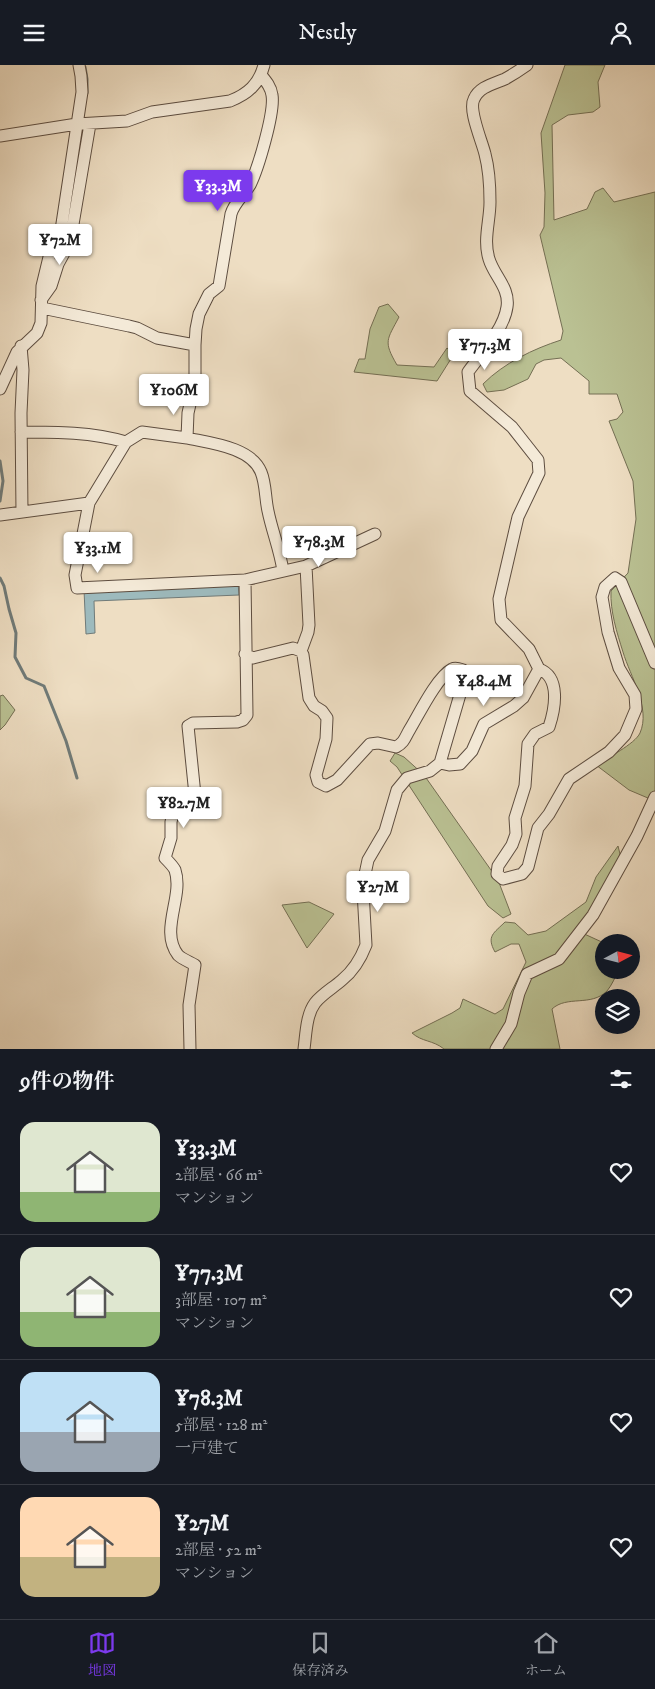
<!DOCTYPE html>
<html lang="ja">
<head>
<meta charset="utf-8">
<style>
  :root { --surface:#171b24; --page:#242831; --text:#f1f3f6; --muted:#9ea1a6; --line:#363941; --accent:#7c3aed }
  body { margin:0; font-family:"IM FELL DW Pica","Noto Serif JP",serif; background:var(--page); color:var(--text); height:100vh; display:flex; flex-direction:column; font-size:19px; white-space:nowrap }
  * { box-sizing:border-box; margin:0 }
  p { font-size:16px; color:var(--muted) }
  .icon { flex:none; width:28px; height:28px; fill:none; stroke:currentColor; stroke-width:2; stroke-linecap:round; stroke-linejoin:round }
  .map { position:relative; height:984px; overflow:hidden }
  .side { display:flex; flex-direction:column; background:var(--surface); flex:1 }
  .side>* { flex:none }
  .needle { width:32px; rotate:83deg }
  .buttons { position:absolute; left:595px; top:869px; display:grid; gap:10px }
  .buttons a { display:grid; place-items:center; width:45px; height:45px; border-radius:50%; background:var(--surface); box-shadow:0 5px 20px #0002; font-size:25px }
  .price { position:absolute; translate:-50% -42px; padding:0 11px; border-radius:5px; background:#fff; color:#222; font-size:16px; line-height:32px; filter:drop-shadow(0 1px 2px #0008) }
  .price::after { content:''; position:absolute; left:50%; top:30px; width:15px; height:11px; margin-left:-8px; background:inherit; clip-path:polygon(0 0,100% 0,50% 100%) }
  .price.selected { background:var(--accent); color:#fff }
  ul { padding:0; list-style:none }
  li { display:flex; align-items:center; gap:15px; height:125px; padding:0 20px }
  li+li { border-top:1px solid var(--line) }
  li span { display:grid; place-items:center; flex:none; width:140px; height:100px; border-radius:15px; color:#555 }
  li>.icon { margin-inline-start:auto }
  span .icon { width:60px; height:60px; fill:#fffc; stroke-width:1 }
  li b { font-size:21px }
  h2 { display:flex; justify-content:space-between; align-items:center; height:60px; padding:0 20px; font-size:21px }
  header { display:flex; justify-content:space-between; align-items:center; height:65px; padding:0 20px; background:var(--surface); font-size:22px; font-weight:600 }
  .tab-bar { display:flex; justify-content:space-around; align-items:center; height:70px; border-top:1px solid var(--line); background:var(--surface); font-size:14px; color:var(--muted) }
  .tab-bar a { display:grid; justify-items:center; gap:2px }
  .tab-bar .selected { color:var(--accent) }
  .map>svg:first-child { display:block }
</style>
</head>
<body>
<header><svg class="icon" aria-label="menu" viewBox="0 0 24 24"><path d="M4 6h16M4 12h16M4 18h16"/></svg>Nestly<svg class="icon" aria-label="person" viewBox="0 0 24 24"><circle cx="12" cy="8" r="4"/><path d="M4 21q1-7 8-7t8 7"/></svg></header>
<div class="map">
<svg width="655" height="984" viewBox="0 0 655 984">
  <rect width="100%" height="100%" fill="#eedec3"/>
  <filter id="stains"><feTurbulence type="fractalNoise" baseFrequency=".004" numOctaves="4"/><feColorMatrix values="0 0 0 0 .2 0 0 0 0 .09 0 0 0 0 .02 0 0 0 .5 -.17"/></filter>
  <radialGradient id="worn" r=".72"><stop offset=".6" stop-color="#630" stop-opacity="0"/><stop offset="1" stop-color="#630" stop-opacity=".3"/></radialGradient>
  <path fill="#bac193" stroke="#746f54" d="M 565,0 L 605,0 L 598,17 L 600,42 L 593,47 L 568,50 L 552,60 L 554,155 L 587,144 L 595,127 L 603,123 L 614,137 L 655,127 L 655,736 L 629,725 L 596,700 C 607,693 635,679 640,668 C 651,643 630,611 623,587 C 617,568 610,546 611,526 L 628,508 L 636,454 L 633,416 L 609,356 L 617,354 L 623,347 L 617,329 L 589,329 L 589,316 L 561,293 L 544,295 L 536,299 L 528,314 L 504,325 L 487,327 L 483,319 C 504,298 533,284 561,275 L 563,266 L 540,170 L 544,162 L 545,128 L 541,68 Z
    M 388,239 L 399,252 C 387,275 383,276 397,300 L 434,302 L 447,283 L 454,289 L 437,316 L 354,307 L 359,294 L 365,294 L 370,264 L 379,242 Z
    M 3,630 L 15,645 L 5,660 L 0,665 L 0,631 Z
    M 395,688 L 404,692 L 424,710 L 498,815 L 511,849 L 503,853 L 488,841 L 397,702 L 390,696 Z
    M 618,781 L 620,789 L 615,806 L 580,867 L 604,878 L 604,905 L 619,905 C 615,912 612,920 607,926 C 591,942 567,930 552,944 L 560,984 L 444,984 C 433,975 422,977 412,968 L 452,948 L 460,943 L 463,934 L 495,949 L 503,944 L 526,897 L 519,879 L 511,879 L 495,887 C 486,871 494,868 505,857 L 515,858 L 528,870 L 546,866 L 586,837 L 596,812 Z
    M 309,837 L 334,849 L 307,883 L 282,840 Z"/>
  <path fill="#9dbabd" stroke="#707b79" d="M 238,518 L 239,530 L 94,536 L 95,568 L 86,569 L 84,525 Z"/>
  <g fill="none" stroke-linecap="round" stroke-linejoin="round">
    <path stroke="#707b79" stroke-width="3" d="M 85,2 L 87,14 L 87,28
      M 0,396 L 3,416 L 0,436
      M 0,513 L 4,521 L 9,544 L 16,568 L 15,592 L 26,613 L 44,621 L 66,676 L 77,713"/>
    <g stroke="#5d4d40" stroke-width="13">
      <path id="minor" d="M 527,0 C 520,5 512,10 505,14 C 493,19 479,22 474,34 C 468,45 482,76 485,89 C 489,104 490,121 490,137 C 490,156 483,175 489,194 C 494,211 510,223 507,242 C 504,264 481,289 468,307 L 470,326 L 512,362 L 538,395 L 539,408 L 518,452 L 499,534 L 501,555 L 529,584 L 539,604 C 561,612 555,644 549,662 L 535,669 L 528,679 L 525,721 L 515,753 L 516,769 L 512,780 L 498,801 L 497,809 L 503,814 L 522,809 L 528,802 L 538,763 L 549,749 L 569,714 L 609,687 L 625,670 L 636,644 L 635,630 L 619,603 L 608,567 L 602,532 L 605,522 L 615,513 L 621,517 L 655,598
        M 0,71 L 77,59 L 127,56 L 152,47 L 230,36 C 248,29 259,19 264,0
        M 41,235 L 51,221 L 58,199 L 70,177 L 90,59
        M 42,243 L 129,261 L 137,263 L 157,273 L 195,280 L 195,317 L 188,348 L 187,373 C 210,378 251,382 261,407 C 266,419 265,433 268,446 C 272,466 280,485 283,506
        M 195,280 L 196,264 L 199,249 L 209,229 L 219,221 L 231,149 C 234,138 244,130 250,120 C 258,104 275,47 272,30 C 271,22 266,16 261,10
        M 21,281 L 23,305 L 21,348 L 22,447
        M 0,324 L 17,287 L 37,268 L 41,258 L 42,221 L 49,192 L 61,165 L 82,27 L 81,11 L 79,0
        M 21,367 C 56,367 92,367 126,377 L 142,367 L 187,373
        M 126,377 L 89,438 L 75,510 L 77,523 L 245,515 L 306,501 L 309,560 L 308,567 L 301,586
        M 0,450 L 89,438
        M 306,501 L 375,469
        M 245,589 L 253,593 L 293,583 L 301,586 L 303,590 L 309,633 L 314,641 L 322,646 L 327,653 L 326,674 L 316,710 L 318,717 L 326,721 L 337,715 L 370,679 L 378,678 L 396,682 C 405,677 405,672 410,664 C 419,649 437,612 452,604 C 456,602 460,604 463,605 L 466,609 L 440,698 L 430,706 L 407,713 L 397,725 L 385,766 L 368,795 L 364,814 L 363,826 L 366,880 C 361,893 352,907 342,915 C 333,923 322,929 315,938 C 306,950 306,970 304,984
        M 440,698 L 449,700 L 460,699 L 472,686 L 484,659 L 514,641 L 523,633 L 539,604
        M 190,984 L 189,940 L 195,900 C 190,897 182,894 178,890 C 159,865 184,832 175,805 C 173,801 169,797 165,793 L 171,773 L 171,757 L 173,748 L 193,736 L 195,730 L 188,661 L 193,658 L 237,657 L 243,655 L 247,650 L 245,515
        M 496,984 L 511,959 L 519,928 L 527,909 L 559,894 L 593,850 L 637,771 L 655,732"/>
    </g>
    <use href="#minor" stroke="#f4ead8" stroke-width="11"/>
  </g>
  <rect width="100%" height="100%" filter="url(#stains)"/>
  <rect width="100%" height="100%" fill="url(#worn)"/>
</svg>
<div class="buttons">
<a><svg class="needle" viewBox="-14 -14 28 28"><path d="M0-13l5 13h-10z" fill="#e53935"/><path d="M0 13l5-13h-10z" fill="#9ea1a6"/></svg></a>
<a><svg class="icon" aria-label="layers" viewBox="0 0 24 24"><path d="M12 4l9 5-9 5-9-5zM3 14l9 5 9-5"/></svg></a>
</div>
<b class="price selected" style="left:218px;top:147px">¥33.3M</b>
<b class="price" style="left:60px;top:201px">¥72M</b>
<b class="price" style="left:485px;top:306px">¥77.3M</b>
<b class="price" style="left:174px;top:351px">¥106M</b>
<b class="price" style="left:319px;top:503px">¥78.3M</b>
<b class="price" style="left:98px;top:509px">¥33.1M</b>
<b class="price" style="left:484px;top:642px">¥48.4M</b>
<b class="price" style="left:184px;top:764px">¥82.7M</b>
<b class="price" style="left:378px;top:848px">¥27M</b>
</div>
<section class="side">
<h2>9件の物件<svg class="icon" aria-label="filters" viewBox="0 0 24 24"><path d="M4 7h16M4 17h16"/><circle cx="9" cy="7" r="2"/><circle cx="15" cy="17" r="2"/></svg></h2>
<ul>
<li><span style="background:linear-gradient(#dfe7d0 70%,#8fb573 0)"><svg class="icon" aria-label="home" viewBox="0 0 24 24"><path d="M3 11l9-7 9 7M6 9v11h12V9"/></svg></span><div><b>¥33.3M</b><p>2部屋 · 66 m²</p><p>マンション</p></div><svg class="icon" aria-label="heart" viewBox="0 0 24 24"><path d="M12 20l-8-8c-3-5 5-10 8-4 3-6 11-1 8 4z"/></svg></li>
<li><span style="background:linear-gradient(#dfe7d0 65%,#8fb573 0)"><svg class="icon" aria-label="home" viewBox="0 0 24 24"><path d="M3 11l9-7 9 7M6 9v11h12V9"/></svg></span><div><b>¥77.3M</b><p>3部屋 · 107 m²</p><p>マンション</p></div><svg class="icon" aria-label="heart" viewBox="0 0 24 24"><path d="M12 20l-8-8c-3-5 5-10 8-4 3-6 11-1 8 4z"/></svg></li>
<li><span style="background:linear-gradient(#bfe0f5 60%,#9aa5b1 0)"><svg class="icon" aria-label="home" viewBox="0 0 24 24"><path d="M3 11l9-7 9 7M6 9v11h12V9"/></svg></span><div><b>¥78.3M</b><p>5部屋 · 128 m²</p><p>一戸建て</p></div><svg class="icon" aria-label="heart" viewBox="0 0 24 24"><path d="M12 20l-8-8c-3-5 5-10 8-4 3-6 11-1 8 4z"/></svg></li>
<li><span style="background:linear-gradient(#ffd9b3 60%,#c2b280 0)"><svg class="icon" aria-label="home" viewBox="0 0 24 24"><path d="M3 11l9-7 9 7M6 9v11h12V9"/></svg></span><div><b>¥27M</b><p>2部屋 · 52 m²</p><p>マンション</p></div><svg class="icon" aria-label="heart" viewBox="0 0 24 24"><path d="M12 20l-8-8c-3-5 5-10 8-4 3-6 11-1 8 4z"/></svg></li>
</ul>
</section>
<nav class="tab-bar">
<a class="selected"><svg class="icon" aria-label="map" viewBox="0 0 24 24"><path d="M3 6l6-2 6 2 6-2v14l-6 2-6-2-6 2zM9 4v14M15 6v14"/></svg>地図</a>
<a><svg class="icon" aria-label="saved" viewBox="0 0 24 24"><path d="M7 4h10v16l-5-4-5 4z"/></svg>保存済み</a>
<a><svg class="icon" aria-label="home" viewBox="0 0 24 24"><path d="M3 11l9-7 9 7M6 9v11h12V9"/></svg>ホーム</a>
</nav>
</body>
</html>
